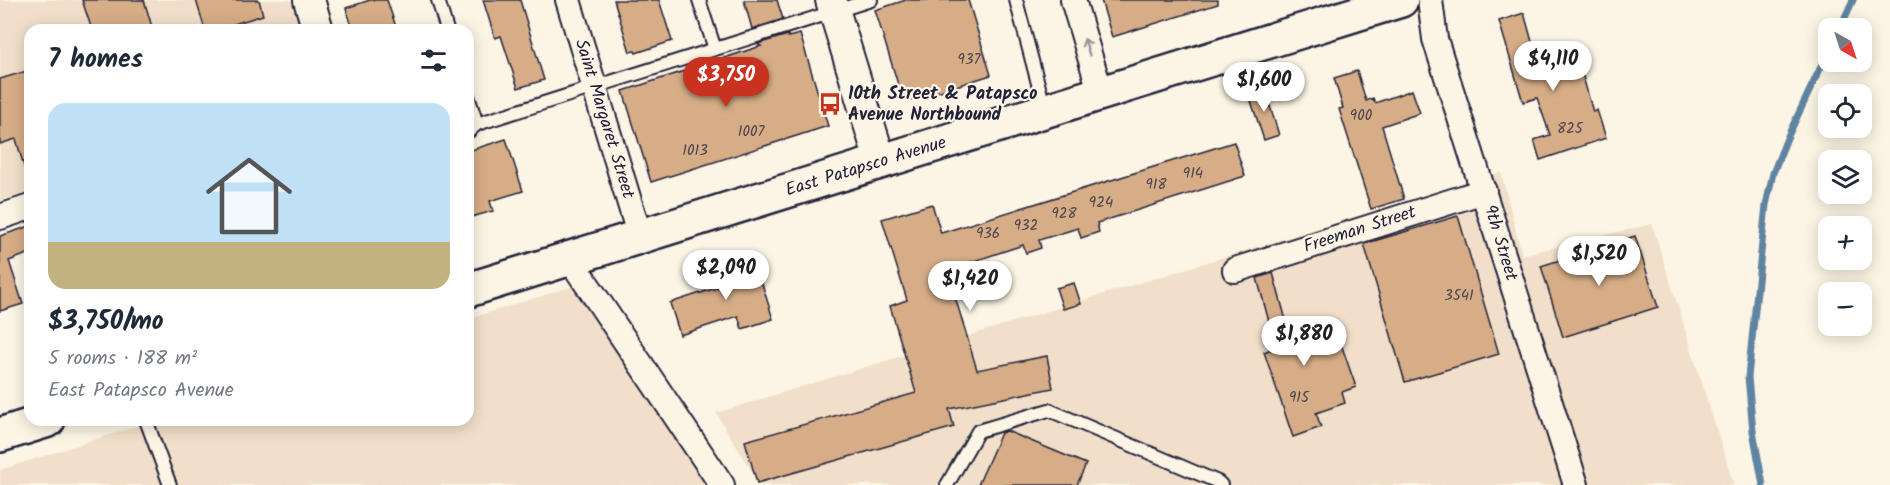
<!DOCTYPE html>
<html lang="en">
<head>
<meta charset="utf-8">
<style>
  :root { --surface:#fff; --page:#f6f6f7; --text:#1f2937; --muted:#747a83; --line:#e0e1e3; --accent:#c8321e }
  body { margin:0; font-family:Kalam,sans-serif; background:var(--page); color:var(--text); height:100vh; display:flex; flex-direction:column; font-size:22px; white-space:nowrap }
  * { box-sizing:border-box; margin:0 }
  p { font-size:20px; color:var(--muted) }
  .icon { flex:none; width:33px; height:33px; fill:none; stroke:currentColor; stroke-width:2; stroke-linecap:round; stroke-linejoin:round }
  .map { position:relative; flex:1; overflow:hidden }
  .sheet { position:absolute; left:24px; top:24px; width:450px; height:402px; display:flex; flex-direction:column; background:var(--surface); border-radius:18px; box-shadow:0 3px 15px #0003 }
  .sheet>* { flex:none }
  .needle { width:39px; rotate:141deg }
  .fabs { position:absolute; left:1818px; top:18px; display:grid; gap:12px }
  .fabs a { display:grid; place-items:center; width:54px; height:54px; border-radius:12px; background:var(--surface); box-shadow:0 3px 15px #0003; font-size:30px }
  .price { position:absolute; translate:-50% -51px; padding:0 14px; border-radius:21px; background:#fff; color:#222; font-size:20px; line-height:39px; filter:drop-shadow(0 2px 3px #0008) }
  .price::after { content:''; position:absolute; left:50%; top:36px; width:18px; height:14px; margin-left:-9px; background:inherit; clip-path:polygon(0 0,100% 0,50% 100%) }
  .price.current { background:var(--accent); color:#fff }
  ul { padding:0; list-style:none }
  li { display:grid; align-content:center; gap:12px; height:318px; padding:0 24px }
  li+li { border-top:2px solid var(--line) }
  li span { display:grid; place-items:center; height:186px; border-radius:18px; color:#555 }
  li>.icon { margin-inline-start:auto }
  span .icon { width:108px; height:108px; fill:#fffc; stroke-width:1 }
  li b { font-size:26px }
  h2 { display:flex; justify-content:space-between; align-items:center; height:72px; padding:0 24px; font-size:26px }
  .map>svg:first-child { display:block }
</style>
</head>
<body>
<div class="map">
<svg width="1890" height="485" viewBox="0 0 1890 485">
  <rect width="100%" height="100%" fill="#fcf5e5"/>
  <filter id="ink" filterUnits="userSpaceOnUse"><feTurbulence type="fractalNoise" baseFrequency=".0167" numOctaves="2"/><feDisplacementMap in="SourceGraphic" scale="12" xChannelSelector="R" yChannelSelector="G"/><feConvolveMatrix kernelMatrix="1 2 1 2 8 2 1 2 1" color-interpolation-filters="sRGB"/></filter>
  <g filter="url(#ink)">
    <path fill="#f1dfc9" d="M 0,0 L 291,0 L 301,30 L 30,30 L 30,192 L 0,201 Z
      M 1501,172 L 1522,255 L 1652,224 L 1734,485 L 760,485 L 716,413 Z
      M 573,286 L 709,485 L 0,485 L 0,470 L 156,420 L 468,420 L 468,319 Z"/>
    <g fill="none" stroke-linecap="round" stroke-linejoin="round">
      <path stroke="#5e84a2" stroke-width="7" d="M 1840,28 L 1853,0
        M 1763,485 L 1753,431 L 1748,377 L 1766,205 L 1773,173 L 1787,138 L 1828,52"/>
    </g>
    <path fill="#d6ad87" stroke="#22223b" stroke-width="1.5" d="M 82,0 L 144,0 L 152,27 L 142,30 L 92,30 Z
      M 196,0 L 259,0 L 263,15 L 215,30 L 205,30 Z
      M 370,0 L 387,0 L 397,30 L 353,30 L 346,8 Z
      M 483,0 L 520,0 L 544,80 L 518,88 L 501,36 L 495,38 Z
      M 614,0 L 659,0 L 672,41 L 636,53 L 635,51 L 630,52 Z
      M 744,0 L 777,0 L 783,19 L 752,29 Z
      M 906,0 L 968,0 L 991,75 L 912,100 L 901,94 L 875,10 Z
      M 1101,0 L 1218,0 L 1218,4 L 1112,37 Z
      M 1524,13 L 1538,63 L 1576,52 L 1593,112 L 1597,110 L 1606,138 L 1540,160 L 1534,140 L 1550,135 L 1537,98 L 1523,102 L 1499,21 Z
      M 800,34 L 828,126 L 651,182 L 623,91 L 761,46 L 757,44 L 788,35 L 788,37 Z
      M 30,70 L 30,169 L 25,170 L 16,139 L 0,144 L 0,79 Z
      M 1357,71 L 1366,101 L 1373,98 L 1375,103 L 1412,90 L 1420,113 L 1382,126 L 1404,199 L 1371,209 L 1339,109 L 1343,108 L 1334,78 Z
      M 1264,87 L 1279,135 L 1264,140 L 1248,92 Z
      M 506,139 L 523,191 L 490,201 L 493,211 L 468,218 L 468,151 Z
      M 1234,142 L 1245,176 L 1097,223 L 1099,232 L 1081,238 L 1078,228 L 1039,240 L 1041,248 L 1026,253 L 1023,245 L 947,270 L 977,370 L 1047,356 L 1053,388 L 949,409 L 954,427 L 757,483 L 745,441 L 916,393 L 890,306 L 907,300 L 882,219 L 932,204 L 941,233 Z
      M 1458,216 L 1499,354 L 1405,382 L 1364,244 Z
      M 30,226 L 30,253 L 9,261 L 23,304 L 0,311 L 0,236 Z
      M 1635,236 L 1658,307 L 1563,337 L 1541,266 Z
      M 754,258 L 773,319 L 742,329 L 738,316 L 680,335 L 670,303 L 728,284 L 723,267 Z
      M 1273,273 L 1292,342 L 1335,327 L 1356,387 L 1342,392 L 1345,403 L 1316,413 L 1321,427 L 1293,437 L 1264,352 L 1276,347 L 1257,278 Z
      M 1074,283 L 1081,304 L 1063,309 L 1056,288 Z
      M 1007,431 L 1086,464 L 1077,485 L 978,485 L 1001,433 Z"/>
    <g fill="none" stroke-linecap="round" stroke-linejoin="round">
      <g stroke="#22223b" stroke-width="16">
        <path id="service" d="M 438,0 L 447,30
          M 699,0 L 715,49
          M 1016,0 L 1045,110
          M 468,96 L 477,124
          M 468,132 L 477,124 L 871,0
          M 146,420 L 170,485
          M 947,485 L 978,431 L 1049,410 L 1218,482 L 1221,485"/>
      </g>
      <g stroke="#22223b" stroke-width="28">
        <path id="minor" d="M 568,0 L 640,237
          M 1073,0 L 1101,94
          M 1430,0 L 1435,39 L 1576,485
          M 0,217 L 30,207
          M 570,259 L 722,485
          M 1235,270 L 1484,191"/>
      </g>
      <g stroke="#22223b" stroke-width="34">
        <path id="tertiary" d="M 309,0 L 318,30
          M 831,0 L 881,163"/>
      </g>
      <g stroke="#22223b" stroke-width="38">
        <path id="secondary" d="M 468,290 L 1401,0
          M 0,435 L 48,420"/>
      </g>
      <use href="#service" stroke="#fcf5e5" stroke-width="12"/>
      <use href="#minor" stroke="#fcf5e5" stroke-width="24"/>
      <use href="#tertiary" stroke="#fcf5e5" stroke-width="30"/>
      <use href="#secondary" stroke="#fcf5e5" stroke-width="33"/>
    </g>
    <defs><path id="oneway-shaft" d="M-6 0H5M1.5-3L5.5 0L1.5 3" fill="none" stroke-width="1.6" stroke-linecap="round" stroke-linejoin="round" transform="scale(1.5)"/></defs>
    <use stroke="#9a9698" href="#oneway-shaft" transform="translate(1087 47) rotate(-107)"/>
  </g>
  <defs>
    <g id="bus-bare" transform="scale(1.8)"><path d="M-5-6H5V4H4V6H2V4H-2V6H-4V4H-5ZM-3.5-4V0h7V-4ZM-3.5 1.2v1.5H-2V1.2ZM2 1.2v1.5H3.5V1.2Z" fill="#c8321e" stroke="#fcf5e5" stroke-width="2.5" paint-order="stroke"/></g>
  </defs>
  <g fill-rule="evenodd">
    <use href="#bus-bare" x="830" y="104"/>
  </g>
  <g text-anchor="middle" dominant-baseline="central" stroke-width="4.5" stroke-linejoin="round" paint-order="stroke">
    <g font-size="15" fill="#4f454e">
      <text x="969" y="60">937</text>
      <text x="1361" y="116">900</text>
      <text x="1570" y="129">825</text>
      <text x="751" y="132">1007</text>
      <text x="695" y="151">1013</text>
      <text x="1193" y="174">914</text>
      <text x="1156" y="185">918</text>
      <text x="1101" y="203">924</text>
      <text x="1064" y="214">928</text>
      <text x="1026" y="226">932</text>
      <text x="988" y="234">936</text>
      <text x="1459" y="296">3541</text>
      <text x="1299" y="398">915</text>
    </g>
    <g font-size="18" font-weight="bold" fill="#22223b" stroke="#fcf5e5" text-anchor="start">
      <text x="848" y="94">10th Street &amp; Patapsco<tspan x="848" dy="21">Avenue Northbound</tspan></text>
    </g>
    <g font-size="18" fill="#22223b" stroke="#fcf5e5">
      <text transform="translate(604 119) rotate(73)">Saint Margaret Street</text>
      <text transform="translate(866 167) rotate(-17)">East Patapsco Avenue</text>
      <text transform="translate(1360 230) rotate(-18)">Freeman Street</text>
      <text transform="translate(1500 243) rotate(73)">9th Street</text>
    </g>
  </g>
</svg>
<div class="fabs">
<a><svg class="needle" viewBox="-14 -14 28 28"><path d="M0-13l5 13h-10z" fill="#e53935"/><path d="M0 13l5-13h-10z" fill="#747a83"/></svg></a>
<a><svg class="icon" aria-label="locate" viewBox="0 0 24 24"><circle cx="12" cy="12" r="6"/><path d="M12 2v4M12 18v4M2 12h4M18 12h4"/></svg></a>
<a><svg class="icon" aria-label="layers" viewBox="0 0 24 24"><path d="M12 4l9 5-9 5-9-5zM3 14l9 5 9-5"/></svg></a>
<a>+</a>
<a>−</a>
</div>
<b class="price" style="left:1553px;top:92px">$4,110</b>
<b class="price current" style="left:726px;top:108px">$3,750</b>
<b class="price" style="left:1264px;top:113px">$1,600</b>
<b class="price" style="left:1599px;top:287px">$1,520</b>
<b class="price" style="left:726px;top:301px">$2,090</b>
<b class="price" style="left:970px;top:312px">$1,420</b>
<b class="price" style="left:1304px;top:367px">$1,880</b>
<section class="sheet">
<h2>7 homes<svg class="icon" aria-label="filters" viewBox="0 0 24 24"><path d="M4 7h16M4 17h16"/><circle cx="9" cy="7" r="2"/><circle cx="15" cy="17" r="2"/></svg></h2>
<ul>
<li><span style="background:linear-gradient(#bfe0f5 75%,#c2b280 0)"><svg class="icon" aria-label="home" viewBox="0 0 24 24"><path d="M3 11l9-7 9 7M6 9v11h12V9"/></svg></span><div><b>$3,750/mo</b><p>5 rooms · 188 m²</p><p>East Patapsco Avenue</p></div></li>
</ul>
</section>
</div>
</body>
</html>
